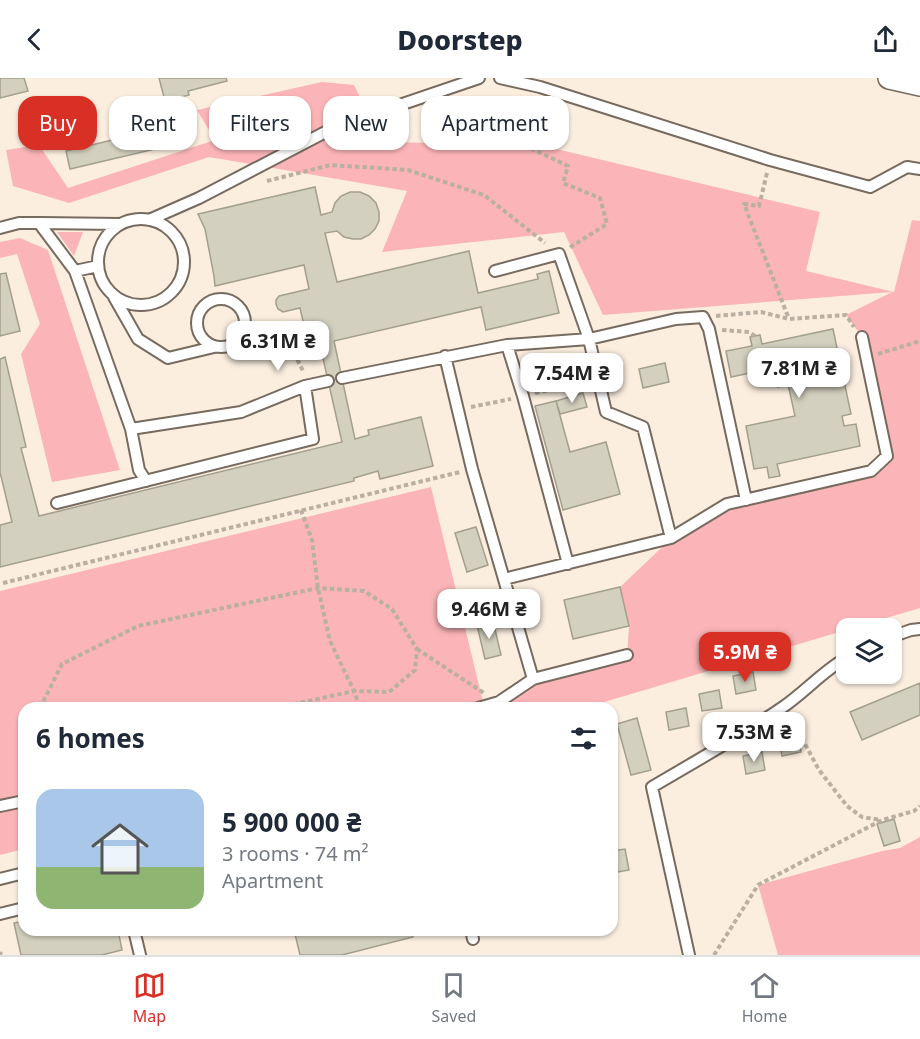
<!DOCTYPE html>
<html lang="en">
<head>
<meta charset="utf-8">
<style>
  :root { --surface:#fff; --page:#f2f2f3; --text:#1f2937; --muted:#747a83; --line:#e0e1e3; --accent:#d93025 }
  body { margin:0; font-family:"Noto Sans",sans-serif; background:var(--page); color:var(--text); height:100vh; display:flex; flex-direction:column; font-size:22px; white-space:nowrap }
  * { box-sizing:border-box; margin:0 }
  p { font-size:20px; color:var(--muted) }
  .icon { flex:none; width:33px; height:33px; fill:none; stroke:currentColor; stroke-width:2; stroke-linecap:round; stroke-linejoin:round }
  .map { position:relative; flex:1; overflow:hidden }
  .panel { position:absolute; left:18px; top:624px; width:600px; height:234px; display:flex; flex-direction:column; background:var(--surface); border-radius:18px; box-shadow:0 2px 4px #0004 }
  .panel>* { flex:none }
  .hud { position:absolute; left:18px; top:18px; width:600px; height:54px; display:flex; gap:12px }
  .tools { position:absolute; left:836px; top:540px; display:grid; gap:12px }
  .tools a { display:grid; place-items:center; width:66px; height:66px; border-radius:12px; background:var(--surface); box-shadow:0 2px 4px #0004; font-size:30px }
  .price { position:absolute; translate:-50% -51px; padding:0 14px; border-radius:12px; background:#fff; color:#222; font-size:20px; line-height:39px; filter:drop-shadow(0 2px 3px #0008) }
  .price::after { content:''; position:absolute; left:50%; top:36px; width:18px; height:14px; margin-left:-9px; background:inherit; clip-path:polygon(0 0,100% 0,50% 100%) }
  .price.current { background:var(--accent); color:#fff }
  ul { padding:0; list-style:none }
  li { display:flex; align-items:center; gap:18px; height:150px; padding:0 18px }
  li+li { border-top:2px solid var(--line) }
  li span { display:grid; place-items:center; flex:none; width:168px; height:120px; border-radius:18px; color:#555 }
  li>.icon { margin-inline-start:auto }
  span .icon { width:72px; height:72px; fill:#fffc; stroke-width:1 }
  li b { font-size:26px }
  h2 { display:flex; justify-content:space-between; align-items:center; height:72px; padding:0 18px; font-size:26px }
  .tag { padding:0 21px; border-radius:18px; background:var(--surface); box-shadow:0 2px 4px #0004; font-size:21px; line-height:54px }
  .tag.current { background:var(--accent); color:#fff }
  header { display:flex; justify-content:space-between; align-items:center; height:78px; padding:0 18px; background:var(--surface); font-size:27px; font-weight:800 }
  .dock { display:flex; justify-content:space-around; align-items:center; height:84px; border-top:2px solid var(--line); background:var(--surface); font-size:16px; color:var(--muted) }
  .dock a { display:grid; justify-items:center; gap:3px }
  .dock .current { color:var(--accent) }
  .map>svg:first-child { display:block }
</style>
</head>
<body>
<header><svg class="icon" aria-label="back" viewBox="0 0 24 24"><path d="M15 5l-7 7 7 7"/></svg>Doorstep<svg class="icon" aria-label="share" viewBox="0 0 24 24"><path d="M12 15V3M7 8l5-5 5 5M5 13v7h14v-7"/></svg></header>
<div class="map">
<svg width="920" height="877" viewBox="0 0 920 877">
  <rect width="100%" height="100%" fill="#fbeedf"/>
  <path fill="#fbb5b8" d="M 322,4 L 354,7 L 382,64 L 435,65 L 462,55 L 498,57 L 820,134 L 806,193 L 894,214 L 912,142 L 920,143 L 920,530 L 852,550 L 846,550 L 846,552 L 584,630 L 24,630 L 24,771 L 0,777 L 0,513 L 431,409 L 484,628 L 533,601 L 627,577 L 629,548 L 620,509 L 675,457 L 727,426 L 871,393 L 887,378 L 862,259 L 846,237 L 892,214 L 603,237 L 564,154 L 382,174 L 407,113 L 209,79 L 69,125 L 13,108 L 6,72 L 39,67 L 68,110 L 215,62 L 197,32 Z
    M 57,154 L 83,154 L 74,178 Z
    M 20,160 L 48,172 L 120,392 L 52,404 L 21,276 L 40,246 L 17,176 L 0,180 L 0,164 Z
    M 920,759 L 920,877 L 778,877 L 758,807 L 882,773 L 900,770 Z"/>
  <path fill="#d4d0bf" stroke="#a39f8e" stroke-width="1.5" d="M 0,0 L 24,0 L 28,13 L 0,20 Z
    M 159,0 L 226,0 L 227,3 L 188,13 L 189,17 L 165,23 Z
    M 184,45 L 189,63 L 70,91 L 66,73 Z
    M 315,109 L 321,137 L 332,134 L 335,125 L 341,118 L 350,114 L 360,114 L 369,118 L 376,125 L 379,134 L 379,143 L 375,151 L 369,157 L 361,161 L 353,161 L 344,159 L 337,153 L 325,155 L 337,204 L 469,173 L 478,215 L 538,201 L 537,196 L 549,193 L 559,235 L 486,252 L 481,229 L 334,263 L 355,361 L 369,357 L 368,352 L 421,339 L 433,388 L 380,401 L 378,393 L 354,400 L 354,403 L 0,489 L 0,447 L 12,444 L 0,394 L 0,281 L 5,279 L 26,369 L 21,370 L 39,438 L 342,364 L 320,267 L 309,269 L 300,230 L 283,234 L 278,231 L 276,226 L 276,222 L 279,218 L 309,211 L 304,187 L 215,208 L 214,198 L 205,151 L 198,136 Z
    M 6,195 L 20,253 L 0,258 L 0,196 Z
    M 833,251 L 851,336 L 842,338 L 844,348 L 856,346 L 860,368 L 777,386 L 780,398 L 769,400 L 767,389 L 754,391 L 746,348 L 795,338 L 788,306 L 778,309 L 774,290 L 731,299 L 726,273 L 752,268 L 750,259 L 760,257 L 762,266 Z
    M 665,285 L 669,304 L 643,310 L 639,291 Z
    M 583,315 L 587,329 L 560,336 L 556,323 Z
    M 556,323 L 570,374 L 606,364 L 620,416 L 563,432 L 535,328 Z
    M 476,449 L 488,487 L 467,494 L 455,455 Z
    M 620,509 L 629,548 L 573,561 L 564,522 Z
    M 493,543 L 501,577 L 485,581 L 477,547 Z
    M 753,594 L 756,612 L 736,616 L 733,598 Z
    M 920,605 L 920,637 L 862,662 L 850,634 Z
    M 719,612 L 722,630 L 702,633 L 699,616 Z
    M 686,630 L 689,648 L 669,652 L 666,634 Z
    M 637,640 L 651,692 L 631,697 L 617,646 Z
    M 798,656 L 801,674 L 782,678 L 779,660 Z
    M 762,674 L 765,692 L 746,696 L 743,678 Z
    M 894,741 L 900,763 L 884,768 L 877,746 Z
    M 625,771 L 629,792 L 612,795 L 612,773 Z
    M 24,843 L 24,852 L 118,852 L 122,872 L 102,877 L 21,877 L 14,845 Z
    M 294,852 L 411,852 L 413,859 L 342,877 L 300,877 Z"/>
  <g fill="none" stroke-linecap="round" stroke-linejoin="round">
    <g stroke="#776b5f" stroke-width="14">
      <path id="service" d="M 500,0 L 540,9 L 770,82 L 870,109 L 907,89 L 920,91
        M98 184a43 43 0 1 1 86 0a43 43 0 1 1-86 0Z
        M 149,142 L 199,120 L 335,49 L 479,0
        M 39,145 L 121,146
        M 0,150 L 19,145 L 39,145 L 75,193 L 131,351 L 139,392 L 146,403
        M 75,193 L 98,188
        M 495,193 L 559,176 L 589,261 L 606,334 L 643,349 L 671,460
        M 114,219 L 138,261 L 168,280 L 214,269
        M197 245a24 24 0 1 1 48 0a24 24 0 1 1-48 0Z
        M 507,267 L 523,318 L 568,486
        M 445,278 L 472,391 L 533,601 L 627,577
        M 342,300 L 507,267 L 589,261 L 676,241 L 703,239 L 709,251 L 746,422
        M 131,351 L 241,334 L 305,308 L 328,303
        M 57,425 L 313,361 L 305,308
        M 504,501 L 671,460 L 727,426 L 871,393 L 887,378 L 862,259
        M 891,559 L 911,552 L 920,551
        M 478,630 L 499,624 L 533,601
        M 0,728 L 24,723
        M 0,801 L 24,795
        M 0,836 L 24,830
        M 134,852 L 140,877
        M 471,852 L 473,861
        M 689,877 L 652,709 C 696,683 741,658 783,629 C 805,614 823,593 846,580"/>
    </g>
    <g stroke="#776b5f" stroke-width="24">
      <path id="minor" d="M 889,0 L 920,7"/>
    </g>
    <path stroke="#baafa3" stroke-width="4" stroke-dasharray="4.5 3" stroke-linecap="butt" d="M 537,22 L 526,68 L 568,88 L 563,105 L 600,120 L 607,146 L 572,168 L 570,170
      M 767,95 L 759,128 L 744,126 L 789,241
      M 267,103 L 330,87 L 408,92 L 484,117 L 545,165
      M 716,238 L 761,234 L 789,241 L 846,237 L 854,249
      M 722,252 L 749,254 L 755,258
      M 294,275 L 304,295
      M 878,276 L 920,263
      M 535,315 L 587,304
      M 471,329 L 511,321
      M 301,432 L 312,462 L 318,510 L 330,563 L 354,613 L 360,630
      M 3,505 L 460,394
      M 417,571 L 484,615
      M 40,630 L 62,586 L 138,548 L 318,510 L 364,513 L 392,531 L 417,571 L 415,592 L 389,614 L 354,613 L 276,630
      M 791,640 L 819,692 L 847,728 L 862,739 L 881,742
      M 0,874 L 1,877
      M 714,877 L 758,807 L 882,742 L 914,733 L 920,728"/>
    <use href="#service" stroke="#fff" stroke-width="10"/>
    <use href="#minor" stroke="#fff" stroke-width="21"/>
  </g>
</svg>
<div class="tools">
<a><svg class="icon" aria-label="layers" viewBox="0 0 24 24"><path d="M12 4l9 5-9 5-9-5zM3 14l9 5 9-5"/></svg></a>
</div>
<b class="price" style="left:278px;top:294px">6.31M ₴</b>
<b class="price" style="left:799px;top:321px">7.81M ₴</b>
<b class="price" style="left:572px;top:326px">7.54M ₴</b>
<b class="price" style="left:489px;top:562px">9.46M ₴</b>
<b class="price current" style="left:745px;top:605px">5.9M ₴</b>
<b class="price" style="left:754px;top:685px">7.53M ₴</b>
<div class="hud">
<a class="tag current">Buy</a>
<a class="tag">Rent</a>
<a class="tag">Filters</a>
<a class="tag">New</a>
<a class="tag">Apartment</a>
</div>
<section class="panel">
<h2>6 homes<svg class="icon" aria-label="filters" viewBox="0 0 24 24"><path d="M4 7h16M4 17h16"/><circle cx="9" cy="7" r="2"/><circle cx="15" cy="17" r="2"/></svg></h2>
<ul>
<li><span style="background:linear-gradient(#a9c7e8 65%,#8fb573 0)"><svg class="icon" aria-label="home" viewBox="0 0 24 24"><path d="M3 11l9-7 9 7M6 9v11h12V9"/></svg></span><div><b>5 900 000 ₴</b><p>3 rooms · 74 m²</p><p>Apartment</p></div></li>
</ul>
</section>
</div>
<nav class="dock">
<a class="current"><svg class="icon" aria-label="map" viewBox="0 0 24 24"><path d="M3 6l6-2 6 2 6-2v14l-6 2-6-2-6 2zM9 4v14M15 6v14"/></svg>Map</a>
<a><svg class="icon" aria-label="saved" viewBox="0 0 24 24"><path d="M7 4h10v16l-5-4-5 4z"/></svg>Saved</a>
<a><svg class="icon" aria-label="home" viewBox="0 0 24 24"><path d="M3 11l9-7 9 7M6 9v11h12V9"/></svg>Home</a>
</nav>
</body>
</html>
